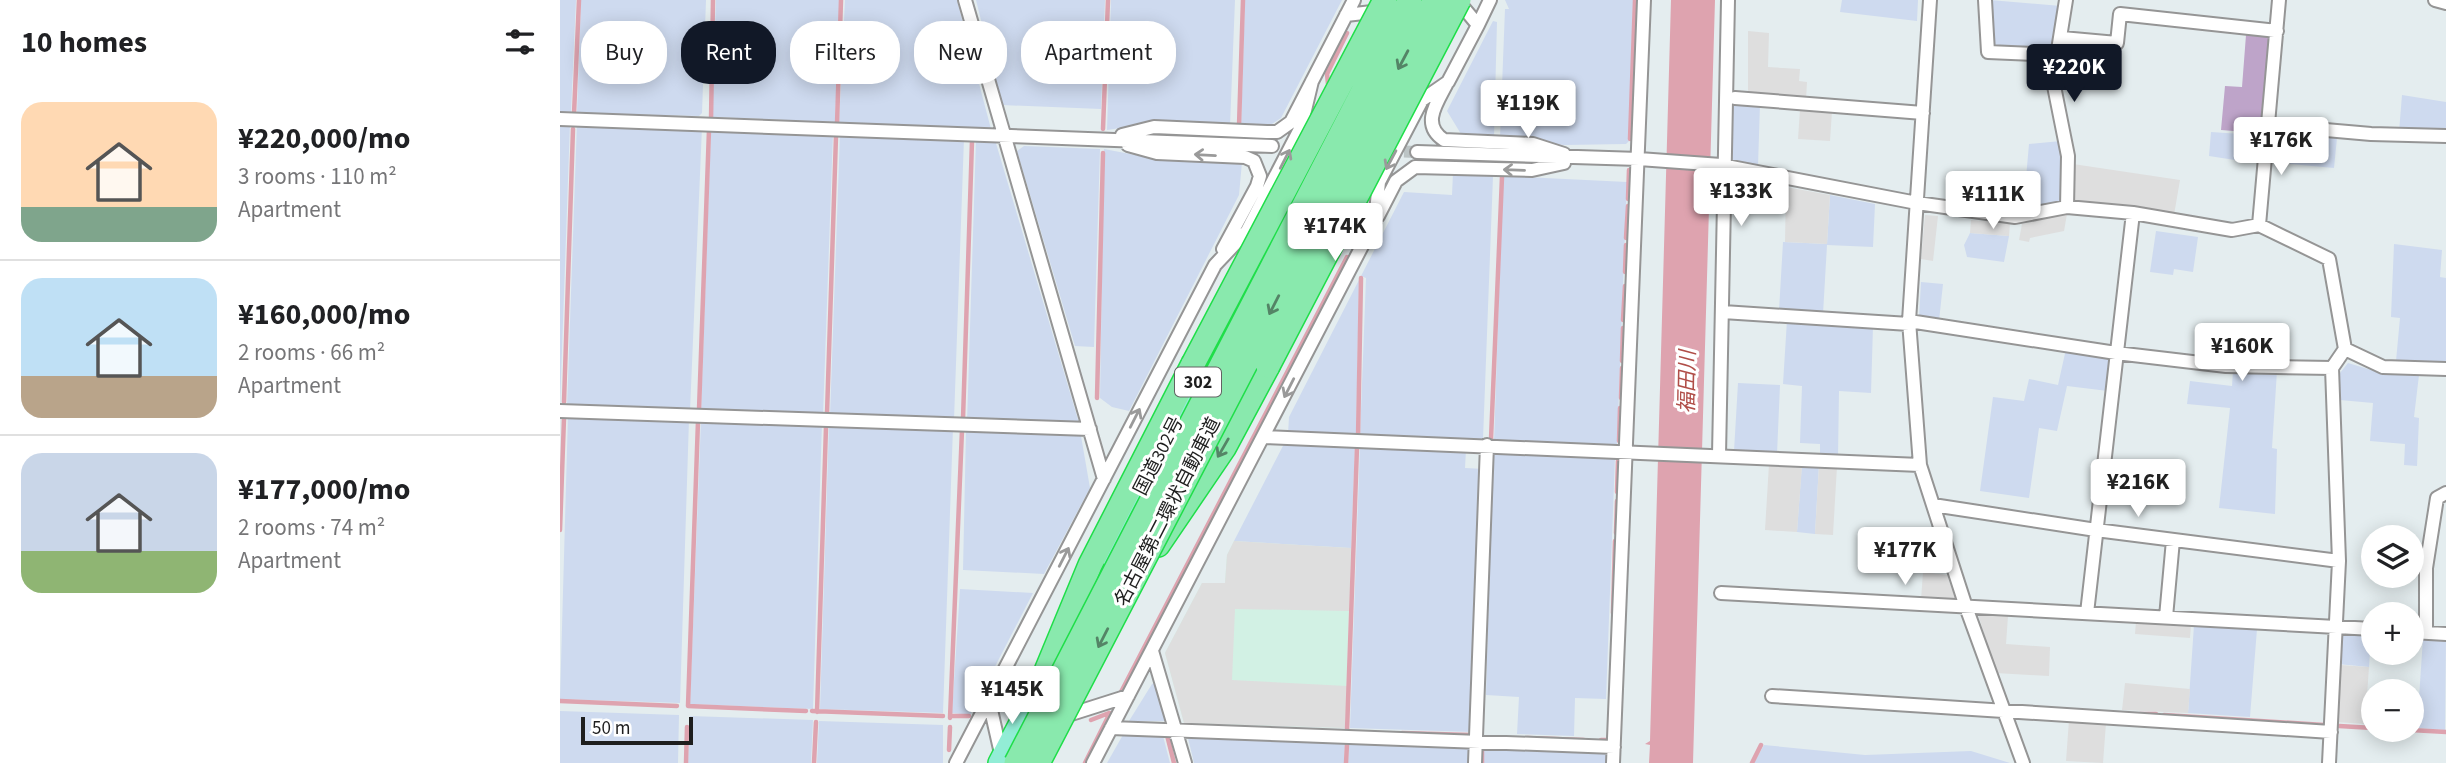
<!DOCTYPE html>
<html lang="en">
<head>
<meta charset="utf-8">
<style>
  :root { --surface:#fff; --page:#f2f2f2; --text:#202124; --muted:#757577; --line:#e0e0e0; --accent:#111827 }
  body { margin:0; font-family:"Source Sans 3","Noto Sans JP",sans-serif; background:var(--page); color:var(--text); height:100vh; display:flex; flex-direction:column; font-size:26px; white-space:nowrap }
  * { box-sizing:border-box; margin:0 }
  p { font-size:23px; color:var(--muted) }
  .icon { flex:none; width:38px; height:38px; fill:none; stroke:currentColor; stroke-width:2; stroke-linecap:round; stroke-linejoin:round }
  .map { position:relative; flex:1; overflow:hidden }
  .sheet { display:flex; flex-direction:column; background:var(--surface); width:560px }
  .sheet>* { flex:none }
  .top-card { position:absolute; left:21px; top:21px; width:665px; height:63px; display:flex; gap:14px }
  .tools { position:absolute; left:1801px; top:525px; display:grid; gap:14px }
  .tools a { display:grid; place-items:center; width:63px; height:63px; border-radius:50%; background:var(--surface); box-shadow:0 4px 18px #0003; font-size:35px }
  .scale { position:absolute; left:21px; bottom:18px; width:112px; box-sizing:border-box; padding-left:7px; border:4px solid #1e1e1e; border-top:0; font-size:19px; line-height:24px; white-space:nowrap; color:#1e1e1e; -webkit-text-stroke:5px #fff; paint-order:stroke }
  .price { position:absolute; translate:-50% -60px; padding:0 16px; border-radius:7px; background:#fff; color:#222; font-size:23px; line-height:46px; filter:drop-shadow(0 2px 4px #0008) }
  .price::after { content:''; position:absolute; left:50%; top:42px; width:21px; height:16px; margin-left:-10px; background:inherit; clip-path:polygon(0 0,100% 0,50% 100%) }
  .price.active { background:var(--accent); color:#fff }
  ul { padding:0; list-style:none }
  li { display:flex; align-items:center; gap:21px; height:175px; padding:0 21px }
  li+li { border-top:2px solid var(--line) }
  li span { display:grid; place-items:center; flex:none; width:196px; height:140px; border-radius:21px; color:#555 }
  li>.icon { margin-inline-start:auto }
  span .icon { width:84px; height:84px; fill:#fffc; stroke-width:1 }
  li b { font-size:30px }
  h2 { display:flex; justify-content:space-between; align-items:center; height:84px; padding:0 21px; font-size:30px }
  .pill { padding:0 24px; border-radius:28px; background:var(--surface); box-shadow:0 4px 18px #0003; font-size:24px; line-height:63px }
  .pill.active { background:var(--accent); color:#fff }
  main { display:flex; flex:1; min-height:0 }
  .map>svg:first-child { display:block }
</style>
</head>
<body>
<main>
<section class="sheet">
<h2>10 homes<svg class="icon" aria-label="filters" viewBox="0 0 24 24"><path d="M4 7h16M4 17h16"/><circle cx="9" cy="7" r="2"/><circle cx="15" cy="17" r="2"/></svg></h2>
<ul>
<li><span style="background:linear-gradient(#ffd9b3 75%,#7fa58c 0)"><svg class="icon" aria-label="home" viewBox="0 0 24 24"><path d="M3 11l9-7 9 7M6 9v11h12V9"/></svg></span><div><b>¥220,000/mo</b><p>3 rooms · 110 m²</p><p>Apartment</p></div></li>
<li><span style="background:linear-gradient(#bfe0f5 70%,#b9a48a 0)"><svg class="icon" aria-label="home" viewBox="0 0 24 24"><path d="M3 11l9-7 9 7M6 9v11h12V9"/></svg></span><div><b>¥160,000/mo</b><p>2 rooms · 66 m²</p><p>Apartment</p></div></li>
<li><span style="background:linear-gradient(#c9d6e8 70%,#8fb573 0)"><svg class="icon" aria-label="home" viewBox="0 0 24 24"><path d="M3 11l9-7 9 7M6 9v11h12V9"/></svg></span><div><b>¥177,000/mo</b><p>2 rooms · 74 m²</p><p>Apartment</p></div></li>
</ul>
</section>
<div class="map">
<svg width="1886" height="763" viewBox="0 0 1886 763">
  <rect width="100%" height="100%" fill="#e4edef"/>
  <path fill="#d2f1e4" d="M 674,541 L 791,548 L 785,728 L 624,723 L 605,653 L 642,583 L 665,583 L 667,555 Z"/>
  <path fill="#cedaef" d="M 0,0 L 16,0 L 11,112 L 0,112 Z
    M 21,0 L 146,0 L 142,113 L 139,116 L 17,113 Z
    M 156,0 L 280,0 L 275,122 L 152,117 Z
    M 285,0 L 397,0 L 431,129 L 279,123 Z
    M 416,0 L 545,0 L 541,109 L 442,105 Z
    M 551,0 L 675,0 L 670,126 L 594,123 L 547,130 Z
    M 685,0 L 782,0 L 721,118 L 706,128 L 681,126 Z
    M 945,0 L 1073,0 L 1069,141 L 1066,144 L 1004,145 L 940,138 L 945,9 L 949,9 Z
    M 1282,0 L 1358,0 L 1357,21 L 1280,12 Z
    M 1430,0 L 1501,6 L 1495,53 L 1431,50 Z
    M 933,21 L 937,22 L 934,137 L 901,134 L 887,111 Z
    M 1842,95 L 1886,102 L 1886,134 L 1839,132 Z
    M 1170,101 L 1200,104 L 1198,166 L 1170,159 Z
    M 0,122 L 10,123 L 0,407 Z
    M 17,122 L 142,127 L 130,411 L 7,407 Z
    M 151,127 L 273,133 L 263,416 L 141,412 Z
    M 1651,132 L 1696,135 L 1694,163 L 1649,156 Z
    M 280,133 L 404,138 L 394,420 L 270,416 Z
    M 1733,134 L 1777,138 L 1774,168 L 1730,164 Z
    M 416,139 L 435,140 L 519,423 L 407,422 Z
    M 1501,141 L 1504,156 L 1502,205 L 1463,212 L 1469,144 Z
    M 464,146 L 540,149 L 534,347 L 515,346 L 457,151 Z
    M 544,149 L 591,158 L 682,162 L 679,195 L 569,411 L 552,407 L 540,398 Z
    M 893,173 L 933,176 L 923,439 L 920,442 L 800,437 L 806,278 L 801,276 L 844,192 L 892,195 Z
    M 943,176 L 1067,182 L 1057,445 L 934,443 Z
    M 1270,195 L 1315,204 L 1313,247 L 1267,245 L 1263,314 L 1219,311 L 1223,242 L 1267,244 Z
    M 1596,231 L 1638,237 L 1633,272 L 1614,269 L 1613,275 L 1590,272 Z
    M 1410,233 L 1449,236 L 1444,262 L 1407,257 L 1404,245 Z
    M 1834,244 L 1882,250 L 1880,277 L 1886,278 L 1886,363 L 1836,361 L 1840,318 L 1831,317 Z
    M 799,280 L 796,438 L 728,434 L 729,417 Z
    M 1361,282 L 1383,284 L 1379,321 L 1359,318 Z
    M 1227,320 L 1313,326 L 1311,393 L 1279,391 L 1278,457 L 1260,456 L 1260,444 L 1240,443 L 1242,386 L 1223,384 Z
    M 1506,349 L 1549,357 L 1552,360 L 1548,391 L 1507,386 L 1497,431 L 1479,428 L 1469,498 L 1420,491 L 1433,397 L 1464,401 L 1469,379 L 1498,385 Z
    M 1788,363 L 1821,373 L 1859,375 L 1854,417 L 1859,418 L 1857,466 L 1844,465 L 1845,444 L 1810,441 L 1813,403 L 1780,400 L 1780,373 Z
    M 1673,371 L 1717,371 L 1712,448 L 1717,449 L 1715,514 L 1659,508 L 1670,408 L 1627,404 L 1630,381 L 1672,386 Z
    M 1178,383 L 1220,385 L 1217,454 L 1174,451 Z
    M 8,414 L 129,419 L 120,703 L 0,699 Z
    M 141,420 L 262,423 L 253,709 L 130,704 Z
    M 269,424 L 393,427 L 383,713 L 260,709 Z
    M 406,430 L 521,436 L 530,488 L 484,574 L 403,570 Z
    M 725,442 L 795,445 L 791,548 L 674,541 Z
    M 800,445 L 906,450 L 905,468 L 924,469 L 912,732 L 790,728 Z
    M 933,450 L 1055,457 L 1046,699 L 1015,698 L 1014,736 L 957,734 L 959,697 L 926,695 Z
    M 1242,463 L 1259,465 L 1255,534 L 1237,532 Z
    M 400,589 L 473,593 L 410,715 L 392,713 Z
    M 1634,625 L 1697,629 L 1690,717 L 1628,713 Z
    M 1781,633 L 1811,635 L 1809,667 L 1778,664 Z
    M 1863,638 L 1886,639 L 1885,730 L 1857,728 Z
    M 596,682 L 608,721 L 569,721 L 592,684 Z
    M 0,711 L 119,715 L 118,763 L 0,763 Z
    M 130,716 L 253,720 L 251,763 L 128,763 Z
    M 259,721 L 383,725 L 383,763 L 257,763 Z
    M 564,733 L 603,736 L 610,763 L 547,763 Z
    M 631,734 L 785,742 L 784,763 L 634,763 L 628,738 Z
    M 789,743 L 913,747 L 912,763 L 788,763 Z
    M 1204,745 L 1305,755 L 1411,751 L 1450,763 L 1194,763 Z
    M 924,747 L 1046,752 L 1046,763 L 923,763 Z"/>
  <path fill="#bea4c9" d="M 1686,35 L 1709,37 L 1700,133 L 1661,130 L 1665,86 L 1682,87 Z"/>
  <path fill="#dedede" d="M 1188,31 L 1209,33 L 1208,67 L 1240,69 L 1239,81 L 1247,82 L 1246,100 L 1188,94 Z
    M 1240,109 L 1272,111 L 1270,141 L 1238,139 Z
    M 1513,164 L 1620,180 L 1614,215 L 1512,200 Z
    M 1226,187 L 1270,195 L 1267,244 L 1225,242 Z
    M 1507,214 L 1504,231 L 1470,238 L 1469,242 L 1459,240 L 1462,224 Z
    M 1365,215 L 1378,216 L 1373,261 L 1361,259 Z
    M 1411,220 L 1450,223 L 1449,236 L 1410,233 Z
    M 1209,464 L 1242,466 L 1237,532 L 1205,530 Z
    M 1259,465 L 1277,466 L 1273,535 L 1255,534 Z
    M 674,541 L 791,548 L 789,611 L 675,609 L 672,680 L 787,686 L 785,728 L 624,723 L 605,653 L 642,583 L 665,583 L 667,555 Z
    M 1363,572 L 1387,575 L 1395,598 L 1389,602 L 1361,600 Z
    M 1418,614 L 1448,616 L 1446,644 L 1490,647 L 1489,676 L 1436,673 Z
    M 1576,621 L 1631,625 L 1630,638 L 1575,634 Z
    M 1780,665 L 1809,667 L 1805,724 L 1776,722 Z
    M 1565,683 L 1630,689 L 1628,713 L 1562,710 Z
    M 1509,720 L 1546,723 L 1543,763 L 1506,761 Z"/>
  <path fill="#dea3af" d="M 1111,0 L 1155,0 L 1133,763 L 1089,763 L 1090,745 L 1085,744 L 1090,741 Z"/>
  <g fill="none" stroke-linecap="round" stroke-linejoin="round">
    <path stroke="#dea3af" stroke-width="4.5" d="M 768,84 L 767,74 L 787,33
      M 14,114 L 19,0
      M 151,120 L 153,0
      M 277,124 L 281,0
      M 679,126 L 683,0
      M 543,129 L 548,0
      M 1070,139 L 1075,0
      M 1068,199 L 1069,170
      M 1066,238 L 1068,206
      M 1065,272 L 1066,245
      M 1063,320 L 1065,286
      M 1062,361 L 1063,328
      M 537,398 L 543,153
      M 1061,398 L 1062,368
      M 4,402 L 13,129
      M 139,410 L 149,130
      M 267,414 L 276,136
      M 403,419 L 412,141
      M 138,421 L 128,706 L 246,711
      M 798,438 L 801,278
      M 931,439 L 942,177
      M 1059,441 L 1060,408
      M 1057,492 L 1058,461
      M 0,530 L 4,418
      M 1056,533 L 1057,501
      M 1053,613 L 1055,541
      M 561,692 L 787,257
      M 0,701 L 117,706
      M 252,711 L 383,716
      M 257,712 L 266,427
      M 1580,714 L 1596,714
      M 1604,715 L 1764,725
      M 390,716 L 409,716
      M 390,718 L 402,430
      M 531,720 L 549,713
      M 1779,726 L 1813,728
      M 1851,730 L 1886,732
      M 787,731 L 797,447
      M 842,733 L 911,735
      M 607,735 L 614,763
      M 967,738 L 1024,740
      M 1041,740 L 1049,740 L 1049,735
      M 389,750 L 390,727
      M 126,763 L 127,727
      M 254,763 L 256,722
      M 525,763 L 550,713
      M 786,763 L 787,744
      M 922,763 L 922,749
      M 1192,763 L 1201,745"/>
    <path stroke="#bcc4c5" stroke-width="12" stroke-dasharray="12 6" stroke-linecap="butt" d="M 826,151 L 857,152"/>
    <g stroke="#959595" stroke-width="16">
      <path id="minor" d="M 405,0 L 544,479
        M 1370,0 L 1349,321 L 1360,465 L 1406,607 L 1463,763
        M 1425,0 L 1428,52 L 1498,55
        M 1506,0 L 1493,81 L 1508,156 L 1507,207
        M 1875,0 L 1886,3
        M 786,15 L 821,11
        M 918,25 L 930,0
        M 1502,38 L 1557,43 L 1560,14 L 1717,31
        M 886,85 C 876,104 861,125 884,140 L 973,144 L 1004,154
        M 1175,98 L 1363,113
        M 0,119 L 712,146
        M 1709,125 L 1811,134 L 1886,136
        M 562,135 L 594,127 L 707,132 L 717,132 L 731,122 L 794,0
        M 568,145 L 597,153 L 685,157 L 694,161 L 700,176 L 697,186 L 663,249
        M 857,152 L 1079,159 L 1161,165 L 1357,203 L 1455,217 L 1507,207 L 1573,213 L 1672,230 L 1699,225 L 1769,259 L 1785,349 L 1772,368 L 1666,366 L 1556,353 L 1349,321
        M 818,216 L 836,181 L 855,167 L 972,170 L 1004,163
        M 1699,225 L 1719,0
        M 1163,312 L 1349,324
        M 1785,349 L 1823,367 L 1886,369
        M 0,411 L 530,429
        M 704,437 L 1360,465
        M 1159,455 L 1168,0
        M 1373,505 L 1536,530 L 1779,561
        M 1161,593 L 1813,629
        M 1527,613 L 1573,213
        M 1606,617 L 1613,540
        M 1852,632 L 1886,634
        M 1866,633 L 1866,568 L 1877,498 L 1886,493
        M 592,651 L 625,763
        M 1212,696 L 1771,732
        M 429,701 L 442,758
        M 502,717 L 568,696
        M 551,728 L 1054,747
        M 396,763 L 655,265 L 687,231 L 741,127 L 752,81
        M 533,763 L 815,221 L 819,182 L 862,100 L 888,82 L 918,25 L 897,0
        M 915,763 L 927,445
        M 1053,763 L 1084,0
        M 1769,763 L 1779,561 L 1772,368"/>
    </g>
    <g stroke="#1fde49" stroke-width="24">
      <path id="trunk" d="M 548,554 L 752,163
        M 439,763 L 490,666"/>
    </g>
    <g stroke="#1fde49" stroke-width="26">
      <path id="motorway" d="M 598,545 L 664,448 L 708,366
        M 482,681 L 530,565 L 633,364"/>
    </g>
    <use href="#minor" stroke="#fff" stroke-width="12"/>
    <use href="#trunk" stroke="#92edd6" stroke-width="21"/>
    <use href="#motorway" stroke="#89e9ad" stroke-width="23"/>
    <g stroke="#1fde49" stroke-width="26" stroke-linecap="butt">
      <path id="motorway-bridge" d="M 633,364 L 825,0
        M 708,366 L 899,0
        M 456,763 L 850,0
        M 478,763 L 875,0"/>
    </g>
    <use href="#motorway-bridge" stroke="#89e9ad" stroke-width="23"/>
  </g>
  <defs><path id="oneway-shaft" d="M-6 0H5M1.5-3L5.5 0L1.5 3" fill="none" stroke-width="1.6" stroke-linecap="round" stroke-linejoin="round" transform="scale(1.75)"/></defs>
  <g stroke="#548466">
    <use href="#oneway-shaft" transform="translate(843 60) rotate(118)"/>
    <use href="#oneway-shaft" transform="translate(714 305) rotate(117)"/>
    <use href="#oneway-shaft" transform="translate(663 448) rotate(120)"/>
    <use href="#oneway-shaft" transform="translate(543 638) rotate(117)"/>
  </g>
  <g stroke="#9a9a9a">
    <use href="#oneway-shaft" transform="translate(645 155) rotate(-177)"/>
    <use href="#oneway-shaft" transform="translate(725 159) rotate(-63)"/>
    <use href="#oneway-shaft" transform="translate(831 160) rotate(118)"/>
    <use href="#oneway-shaft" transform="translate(954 170) rotate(-178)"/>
    <use href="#oneway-shaft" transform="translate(729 388) rotate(117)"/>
    <use href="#oneway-shaft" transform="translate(575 418) rotate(-63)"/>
    <use href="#oneway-shaft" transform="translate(504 557) rotate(-63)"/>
  </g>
  <g text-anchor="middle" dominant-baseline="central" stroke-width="6" stroke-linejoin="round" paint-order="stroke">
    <rect fill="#fff" stroke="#626262" stroke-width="2" x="615" y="367.5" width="46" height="29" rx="5"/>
    <g font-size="18" font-weight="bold" fill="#1e1e1e">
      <text x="638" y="382">302</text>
    </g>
    <g font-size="19" fill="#1e1e1e" stroke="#fff">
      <text transform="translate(599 456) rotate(-63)">国道302号</text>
      <text transform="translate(608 512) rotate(-63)">名古屋第二環状自動車道</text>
    </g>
    <g font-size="21" font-style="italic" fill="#b04e48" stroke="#fff">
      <text transform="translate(1127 382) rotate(-89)">福田川</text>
    </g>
  </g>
</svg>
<div class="tools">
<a><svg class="icon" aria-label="layers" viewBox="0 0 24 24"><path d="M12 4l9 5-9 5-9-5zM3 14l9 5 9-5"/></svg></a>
<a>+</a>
<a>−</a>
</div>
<div class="scale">50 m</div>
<b class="price active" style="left:1514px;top:104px">¥220K</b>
<b class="price" style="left:968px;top:140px">¥119K</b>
<b class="price" style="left:1721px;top:177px">¥176K</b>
<b class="price" style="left:1181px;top:228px">¥133K</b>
<b class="price" style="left:1433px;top:231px">¥111K</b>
<b class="price" style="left:775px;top:263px">¥174K</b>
<b class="price" style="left:1682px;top:383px">¥160K</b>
<b class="price" style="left:1578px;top:519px">¥216K</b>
<b class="price" style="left:1345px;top:587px">¥177K</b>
<b class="price" style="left:452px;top:726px">¥145K</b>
<div class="top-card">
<a class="pill">Buy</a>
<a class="pill active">Rent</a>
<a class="pill">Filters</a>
<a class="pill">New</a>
<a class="pill">Apartment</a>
</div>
</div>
</main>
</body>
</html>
